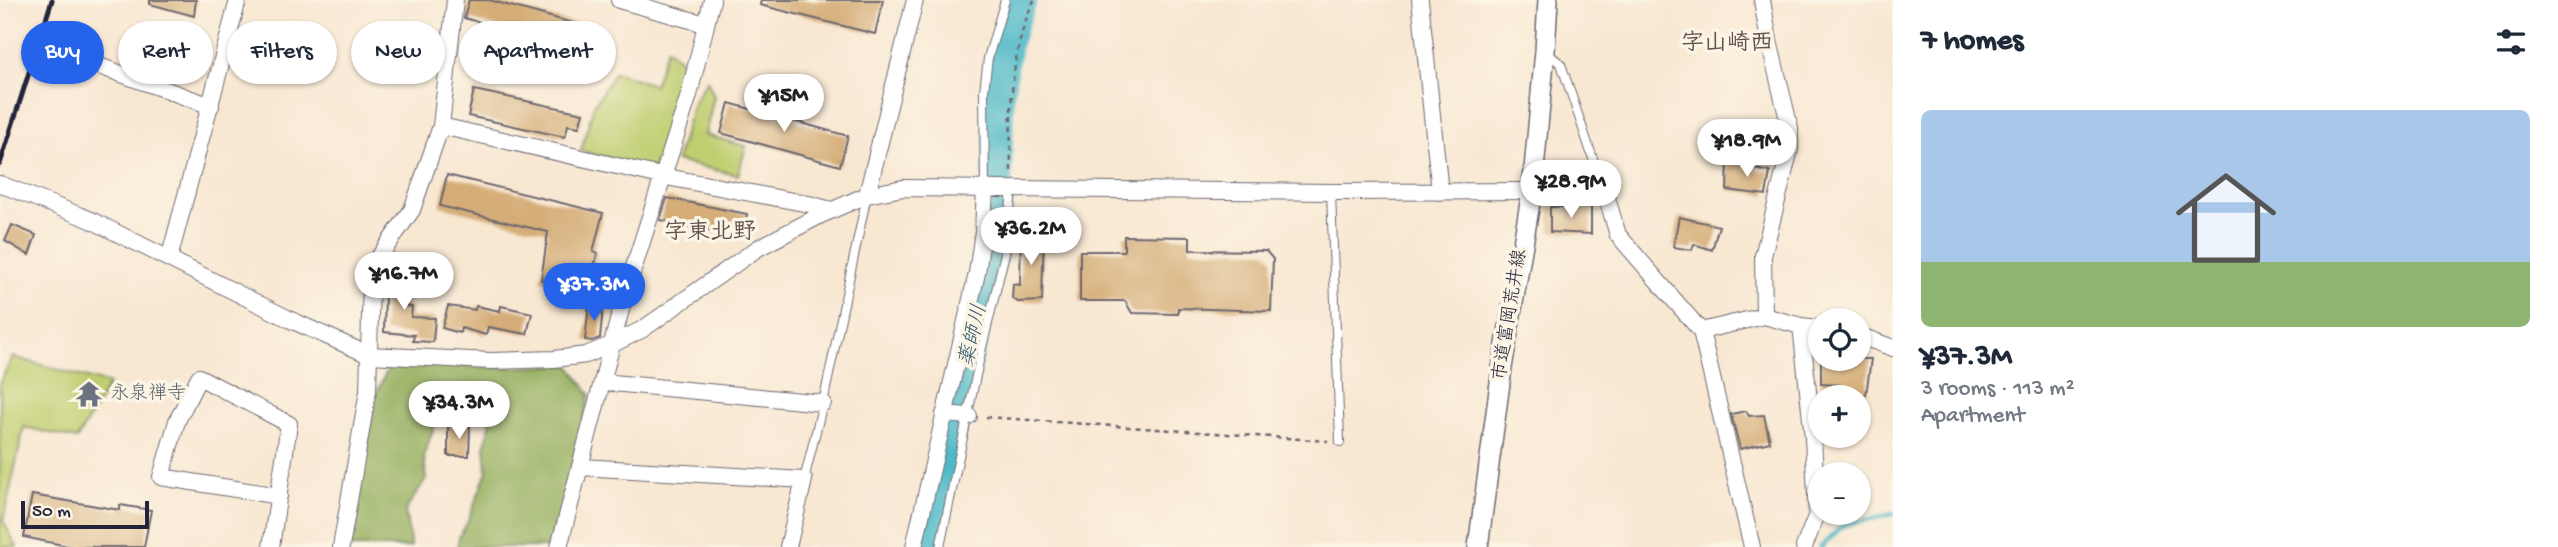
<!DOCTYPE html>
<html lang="en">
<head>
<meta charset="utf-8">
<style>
  :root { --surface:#fff; --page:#f2f2f3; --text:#1f2937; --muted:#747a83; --accent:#2563eb }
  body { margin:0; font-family:"Gochi Hand","Klee One",sans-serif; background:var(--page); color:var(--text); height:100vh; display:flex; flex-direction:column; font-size:26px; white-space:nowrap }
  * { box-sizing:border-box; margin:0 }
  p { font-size:23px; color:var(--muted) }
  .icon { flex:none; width:38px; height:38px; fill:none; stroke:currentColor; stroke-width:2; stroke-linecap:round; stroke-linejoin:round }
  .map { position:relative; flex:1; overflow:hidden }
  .details { display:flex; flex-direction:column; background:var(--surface); width:665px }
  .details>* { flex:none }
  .hud { position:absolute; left:21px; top:21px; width:665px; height:63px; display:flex; gap:14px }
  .tools { position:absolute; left:1808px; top:308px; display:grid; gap:14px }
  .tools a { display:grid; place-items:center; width:63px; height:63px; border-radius:50%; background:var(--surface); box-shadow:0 2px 5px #0004; font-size:35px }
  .scale { position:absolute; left:21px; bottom:18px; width:128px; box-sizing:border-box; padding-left:7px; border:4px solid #22223b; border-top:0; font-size:19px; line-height:24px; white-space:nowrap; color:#22223b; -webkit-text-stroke:5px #fcf5e5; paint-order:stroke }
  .price { position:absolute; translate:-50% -60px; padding:0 16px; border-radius:24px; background:#fff; color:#222; font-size:23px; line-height:46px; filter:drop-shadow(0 2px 4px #0008) }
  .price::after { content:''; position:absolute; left:50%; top:42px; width:21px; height:16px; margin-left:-10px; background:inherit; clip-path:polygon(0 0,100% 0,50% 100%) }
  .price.selected { background:var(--accent); color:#fff }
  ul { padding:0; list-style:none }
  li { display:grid; align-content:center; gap:14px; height:371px; padding:0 28px }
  li span { display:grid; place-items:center; height:217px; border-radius:10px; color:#555 }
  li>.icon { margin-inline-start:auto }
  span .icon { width:126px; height:126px; fill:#fffc; stroke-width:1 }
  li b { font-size:30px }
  h2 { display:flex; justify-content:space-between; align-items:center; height:84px; padding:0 28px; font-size:30px }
  .tag { padding:0 24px; border-radius:32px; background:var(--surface); box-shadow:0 2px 5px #0004; font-size:24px; line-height:63px }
  .tag.selected { background:var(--accent); color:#fff }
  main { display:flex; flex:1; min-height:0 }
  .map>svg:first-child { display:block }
</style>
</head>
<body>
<main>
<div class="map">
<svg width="1893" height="547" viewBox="0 0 1893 547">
  <rect width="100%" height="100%" fill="#fcf5e5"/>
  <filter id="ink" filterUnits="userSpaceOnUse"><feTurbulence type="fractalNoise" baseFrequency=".0143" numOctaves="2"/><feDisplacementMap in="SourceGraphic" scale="14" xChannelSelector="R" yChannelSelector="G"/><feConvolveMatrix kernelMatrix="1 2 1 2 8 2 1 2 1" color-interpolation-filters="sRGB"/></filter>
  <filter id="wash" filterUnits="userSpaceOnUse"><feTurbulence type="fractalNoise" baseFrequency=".00686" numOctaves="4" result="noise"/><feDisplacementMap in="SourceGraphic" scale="28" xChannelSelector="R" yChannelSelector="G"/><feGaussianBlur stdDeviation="1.57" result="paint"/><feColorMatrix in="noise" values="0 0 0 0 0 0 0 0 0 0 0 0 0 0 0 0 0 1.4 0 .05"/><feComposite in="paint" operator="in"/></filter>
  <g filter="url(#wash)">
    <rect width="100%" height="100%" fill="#f8e7d1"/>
    <path fill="#bfce70" stroke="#707856" stroke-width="2" d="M 667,48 L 687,67 L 653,169 L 581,151 L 594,105 L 615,72 L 654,85 Z
      M 707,80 L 714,96 L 705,135 L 746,146 L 738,175 L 676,161 L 694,101 Z
      M 13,357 L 109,384 L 77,439 L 24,427 L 3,521 L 17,547 L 0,547 L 0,382 Z"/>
    <path fill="#97b162" stroke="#5c6a4e" stroke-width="2" d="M 390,364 L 504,368 L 569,365 L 590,394 L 554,547 L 457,547 L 459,537 L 468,521 L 487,471 L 485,445 L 491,421 L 468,411 L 439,413 L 424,455 L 426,479 L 405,511 L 411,547 L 349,547 L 374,398 Z"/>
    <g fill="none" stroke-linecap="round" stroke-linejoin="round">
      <path stroke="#4db9c9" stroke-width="5" d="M 1821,547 L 1843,525 L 1893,514"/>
      <path stroke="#4db9c9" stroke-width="30" d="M 927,547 L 952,426 L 996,239 L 999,95 L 1007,41 L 1022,0"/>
    </g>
    <g id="blocks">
      <path fill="#d5ad78" d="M 150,0 L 196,0 L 194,16 L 150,4 Z
        M 469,0 L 489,0 L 598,30 L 592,53 L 464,18 Z
        M 761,0 L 883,0 L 875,34 L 760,5 Z
        M 474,90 L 583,113 L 579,127 L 568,125 L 565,137 L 468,116 Z
        M 729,103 L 848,136 L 840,166 L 721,133 Z
        M 1728,161 L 1744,161 L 1744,167 L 1770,172 L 1766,195 L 1727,190 Z
        M 447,175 L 603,213 L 593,252 L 598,253 L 590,279 L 562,271 L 560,283 L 541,280 L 548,232 L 440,206 Z
        M 667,198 L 747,214 L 742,237 L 660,220 Z
        M 1550,207 L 1591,207 L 1591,234 L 1550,232 Z
        M 1679,217 L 1719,226 L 1712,250 L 1694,244 L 1692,250 L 1673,247 Z
        M 12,225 L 36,235 L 29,255 L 5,241 Z
        M 1021,228 L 1044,229 L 1042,301 L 1018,302 L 1012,298 L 1013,284 L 1020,285 Z
        M 1124,236 L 1190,237 L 1190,250 L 1266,251 L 1273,259 L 1271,311 L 1178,308 L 1178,314 L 1132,313 L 1125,301 L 1080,301 L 1080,251 L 1124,251 Z
        M 385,276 L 412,282 L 406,306 L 412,307 L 411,317 L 435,318 L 433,342 L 413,341 L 414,335 L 384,332 L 385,295 L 381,293 Z
        M 589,305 L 603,308 L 600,338 L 592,341 L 585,340 Z
        M 448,306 L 475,310 L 476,306 L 500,311 L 501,306 L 532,313 L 527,334 L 488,327 L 486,335 L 461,328 L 460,333 L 442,328 Z
        M 1821,359 L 1871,359 L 1866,395 L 1840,392 L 1840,385 L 1821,384 Z
        M 1746,411 L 1749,416 L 1764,415 L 1770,442 L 1740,449 L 1731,414 Z
        M 470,425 L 469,456 L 448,456 L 448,426 Z
        M 32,495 L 120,510 L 120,505 L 151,510 L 144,547 L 72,547 L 24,537 Z"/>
    </g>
  </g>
  <g filter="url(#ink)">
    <use href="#blocks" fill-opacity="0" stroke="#6d6770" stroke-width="2"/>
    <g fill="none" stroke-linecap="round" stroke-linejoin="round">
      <g stroke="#6d6770" stroke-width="10">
        <path id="service" d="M 1545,51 L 1561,64 L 1605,194
          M 985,187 L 984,91 L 988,58 L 1005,0
          M 1331,192 L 1340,442
          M 804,480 L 823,403 L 867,195
          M 940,547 L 981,352 L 1007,245 L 1012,189"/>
      </g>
      <g stroke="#6d6770" stroke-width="18">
        <path id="minor" d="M 619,0 L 705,24
          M 1420,0 L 1440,192
          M 1762,0 L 1769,41 L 1790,128 L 1790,149 L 1763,256 L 1764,316 L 1801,326 L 1820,328
          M 64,49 L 88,58 L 99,66 L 211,106
          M 441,126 L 661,176 L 809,204 L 831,210
          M 0,184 L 91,220 L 291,320 L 369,355 L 491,361 L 554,359 L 586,355 L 613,344 L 643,329 L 758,248 L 821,215 L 867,195 L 903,188 L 1331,192 L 1532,191 L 1606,195 L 1618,235 L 1701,331 L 1752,547
          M 867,195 L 915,0
          M 169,259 L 238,0
          M 1801,326 L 1813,438 L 1817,514 L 1804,547
          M 1701,331 L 1764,316
          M 1858,335 L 1893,348
          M 602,382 L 823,403
          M 944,414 L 969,416
          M 581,467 L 804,480 L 788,547
          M 271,547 L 289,424 L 199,377 L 177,421 L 161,477 L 279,496
          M 341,547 L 368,391 L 371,279 L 379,257 L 412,210 L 441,126 L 455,0
          M 559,547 L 624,298 L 689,95 L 712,0
          M 914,547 L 977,273 L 983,232 L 985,187"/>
      </g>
      <g stroke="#6d6770" stroke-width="22">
        <path id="tertiary" d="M 1478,547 L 1502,368 L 1532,191 L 1545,51 L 1548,0"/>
      </g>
      <path stroke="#6d6770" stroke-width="2.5" stroke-dasharray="5 5" stroke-linecap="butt" d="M 1011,171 C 1010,111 1009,55 1034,0
        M 986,417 L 1328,441"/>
      <use href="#service" stroke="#fff" stroke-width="8"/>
      <use href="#minor" stroke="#fff" stroke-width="16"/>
      <use href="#tertiary" stroke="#fff" stroke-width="19"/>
      <path stroke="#22223b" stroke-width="5" d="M 0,164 L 52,0"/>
    </g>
  </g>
  <defs>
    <g id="temple-bare" transform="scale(2.1)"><path d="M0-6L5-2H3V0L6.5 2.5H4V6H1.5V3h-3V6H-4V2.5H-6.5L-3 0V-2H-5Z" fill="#6b7280" stroke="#fcf5e5" stroke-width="2.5" paint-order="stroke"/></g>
  </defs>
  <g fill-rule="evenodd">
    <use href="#temple-bare" x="89" y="394"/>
  </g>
  <g text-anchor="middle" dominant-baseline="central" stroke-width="7" stroke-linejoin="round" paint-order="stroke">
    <g font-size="19" fill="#22223b" stroke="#fcf5e5">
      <text transform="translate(1511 315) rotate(-81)">市道富岡荒井線</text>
    </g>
    <g font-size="19" fill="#5b616d" stroke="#fcf5e5" text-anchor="start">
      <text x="110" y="394">永泉禅寺</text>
    </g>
    <g font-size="21" font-style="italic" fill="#31576d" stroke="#fcf5e5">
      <text transform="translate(975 336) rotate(-77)">薬師川</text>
    </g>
    <g font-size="23" font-weight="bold" fill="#615350" stroke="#fcf5e5">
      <text x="1727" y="44">字山崎西</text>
      <text x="710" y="233">字東北野</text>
    </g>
  </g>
</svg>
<div class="tools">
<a><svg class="icon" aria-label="locate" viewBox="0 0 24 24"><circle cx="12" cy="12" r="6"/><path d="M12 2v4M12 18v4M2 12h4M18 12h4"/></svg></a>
<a>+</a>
<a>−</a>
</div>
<div class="scale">50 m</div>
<b class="price" style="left:784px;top:134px">¥15M</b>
<b class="price" style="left:1747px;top:179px">¥18.9M</b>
<b class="price" style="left:1571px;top:220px">¥28.9M</b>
<b class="price" style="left:1031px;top:267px">¥36.2M</b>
<b class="price" style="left:404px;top:312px">¥16.7M</b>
<b class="price selected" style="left:594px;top:323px">¥37.3M</b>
<b class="price" style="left:459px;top:441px">¥34.3M</b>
<div class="hud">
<a class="tag selected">Buy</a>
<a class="tag">Rent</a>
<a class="tag">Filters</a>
<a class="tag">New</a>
<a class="tag">Apartment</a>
</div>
</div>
<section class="details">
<h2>7 homes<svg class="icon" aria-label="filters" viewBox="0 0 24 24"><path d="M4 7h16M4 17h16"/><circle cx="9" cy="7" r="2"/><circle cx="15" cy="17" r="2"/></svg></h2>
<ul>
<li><span style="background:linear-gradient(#a9c7e8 70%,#8fb573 0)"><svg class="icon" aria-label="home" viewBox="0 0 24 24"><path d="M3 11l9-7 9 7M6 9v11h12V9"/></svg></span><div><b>¥37.3M</b><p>3 rooms · 113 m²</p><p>Apartment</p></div></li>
</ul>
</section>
</main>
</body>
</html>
